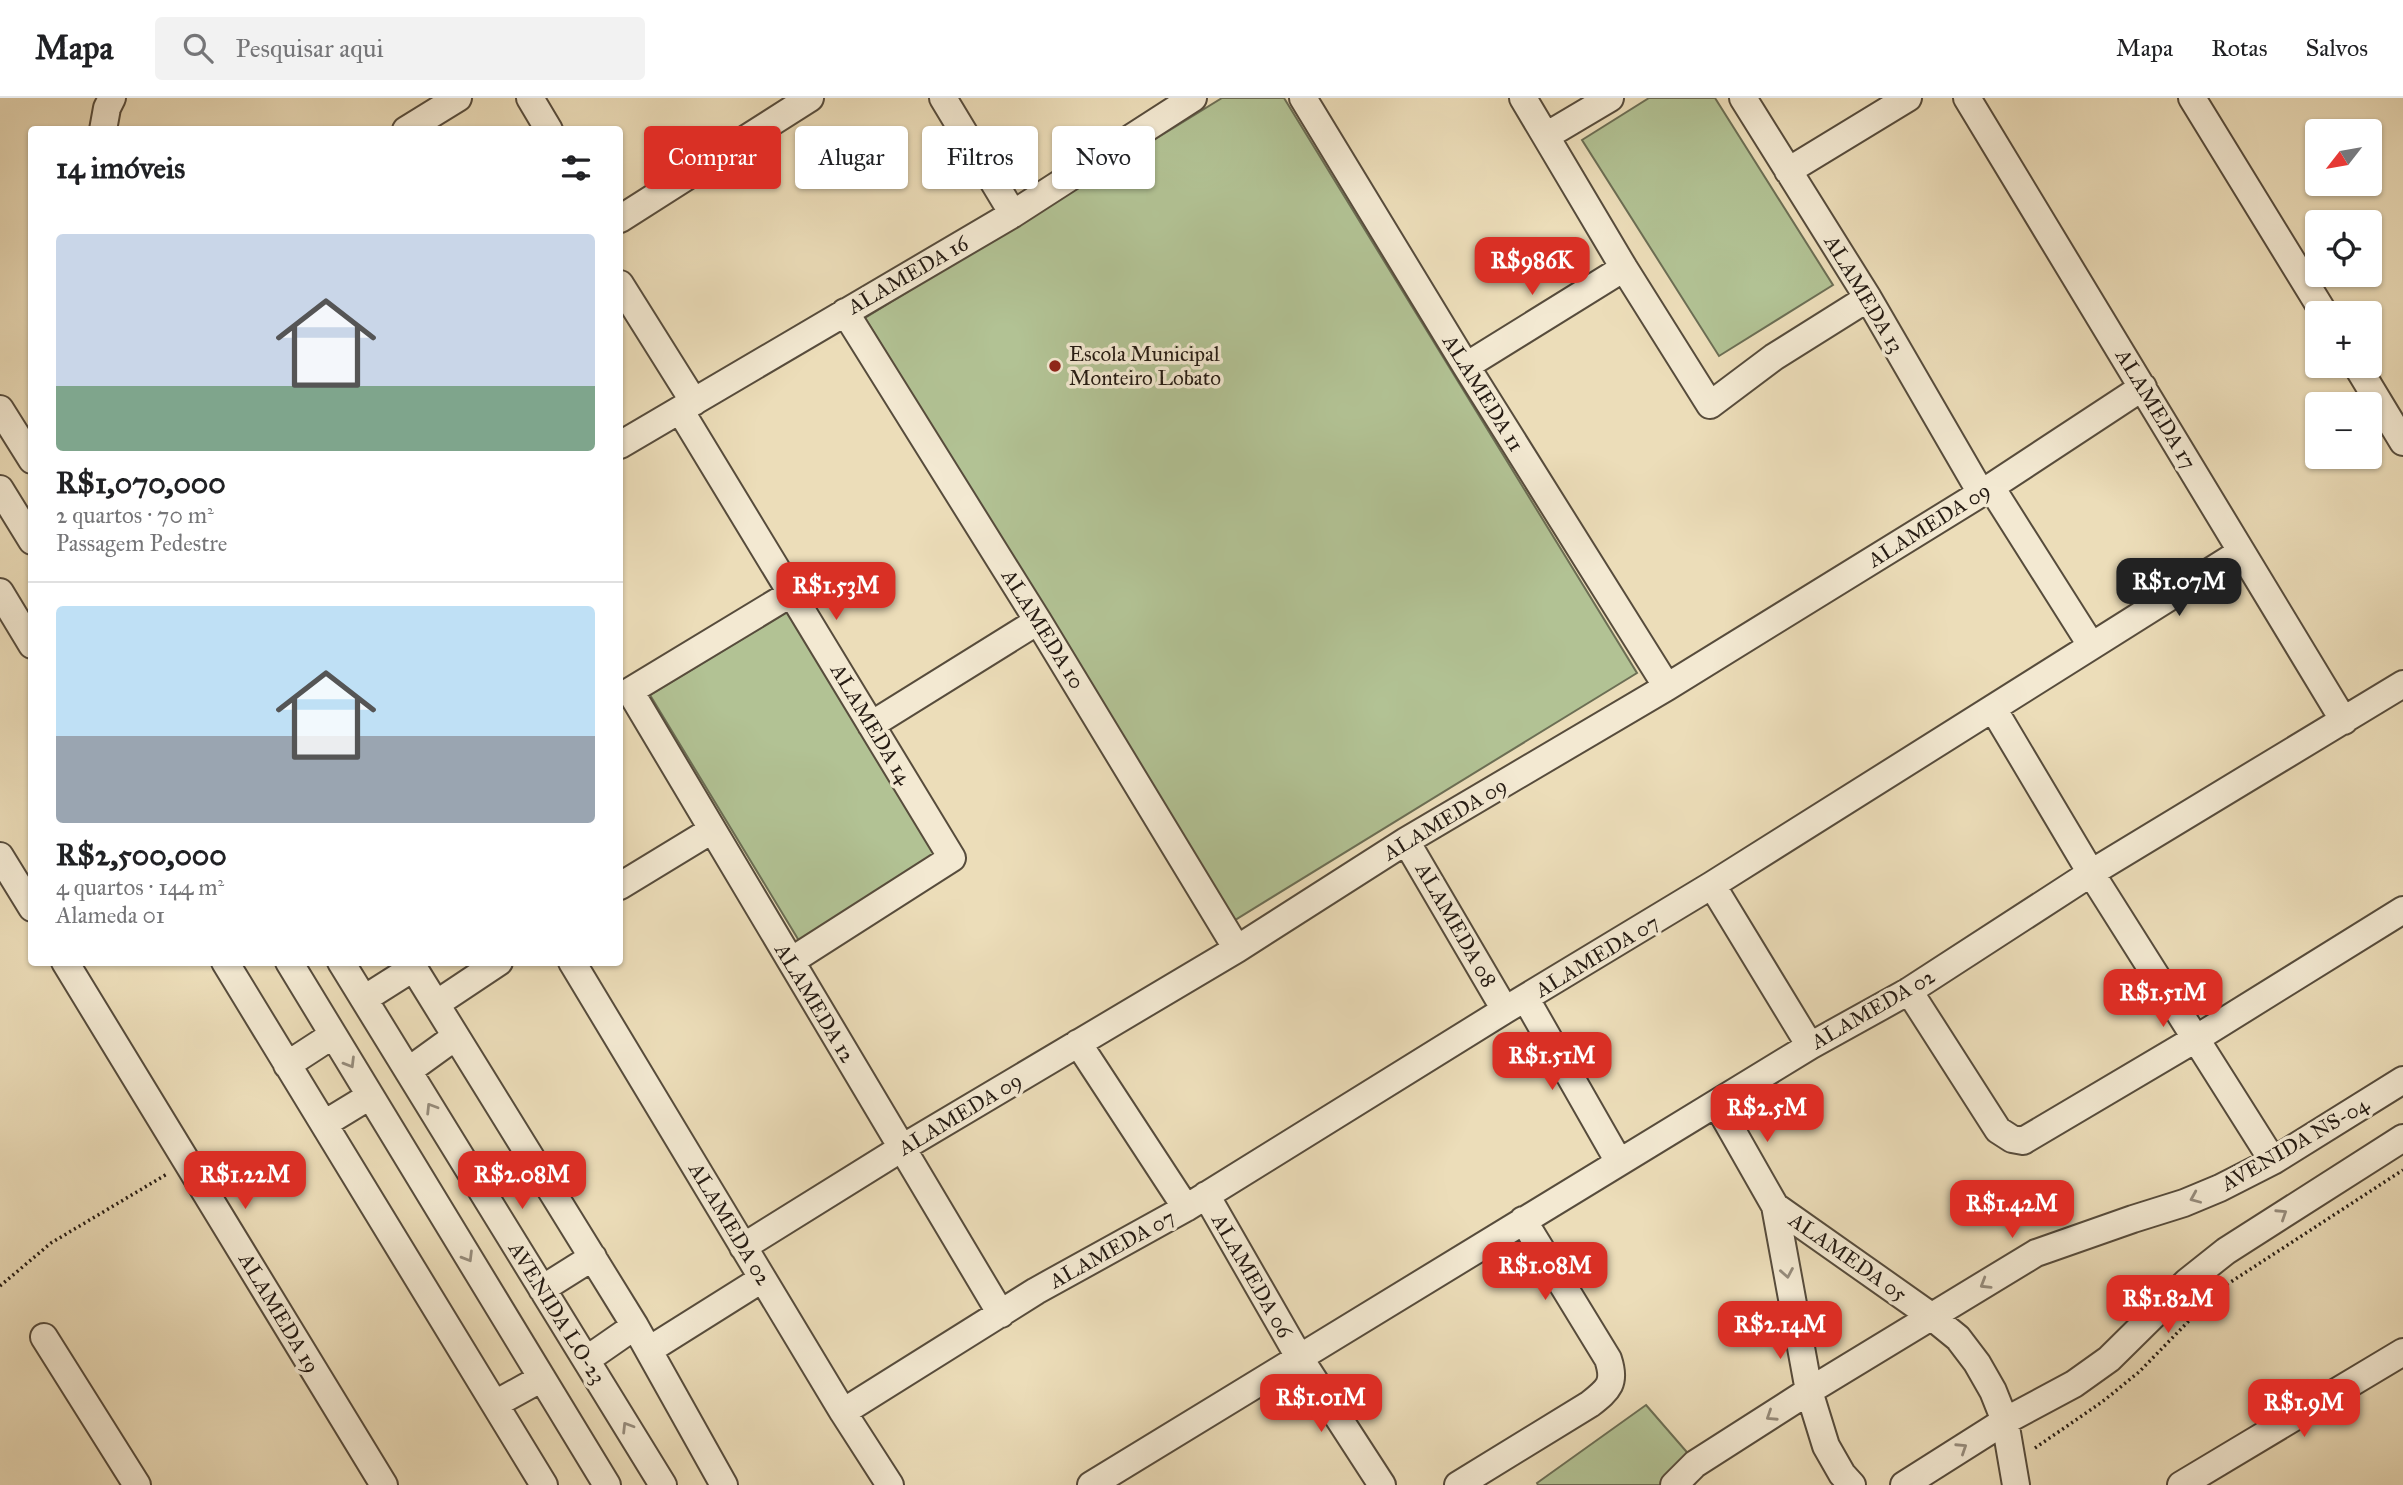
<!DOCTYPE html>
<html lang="pt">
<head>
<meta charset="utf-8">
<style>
  :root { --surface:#fff; --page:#f2f2f2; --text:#202124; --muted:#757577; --line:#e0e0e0; --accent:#d93025 }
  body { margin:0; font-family:"IM FELL Great Primer",serif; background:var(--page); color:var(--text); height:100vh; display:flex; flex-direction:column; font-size:26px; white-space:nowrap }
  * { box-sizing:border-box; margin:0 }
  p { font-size:23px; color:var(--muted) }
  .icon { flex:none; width:38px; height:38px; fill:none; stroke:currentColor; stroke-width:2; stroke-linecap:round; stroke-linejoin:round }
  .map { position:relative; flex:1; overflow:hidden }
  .details { position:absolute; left:28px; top:28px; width:595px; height:840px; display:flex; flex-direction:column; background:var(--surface); border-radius:7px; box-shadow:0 2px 5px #0004 }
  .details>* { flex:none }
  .top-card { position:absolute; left:644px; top:28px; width:665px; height:63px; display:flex; gap:14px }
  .needle { width:46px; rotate:239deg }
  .controls { position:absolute; left:2305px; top:21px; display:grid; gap:14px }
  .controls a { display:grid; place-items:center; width:77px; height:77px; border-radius:7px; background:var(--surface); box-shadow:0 2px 5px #0004; font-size:35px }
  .price { position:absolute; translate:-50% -60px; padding:0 16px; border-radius:14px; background:var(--accent); color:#fff; font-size:23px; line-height:46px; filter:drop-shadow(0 2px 4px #0008) }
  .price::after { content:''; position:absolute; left:50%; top:42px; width:21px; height:16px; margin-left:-10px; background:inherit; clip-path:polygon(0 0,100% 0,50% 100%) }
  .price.current { background:#222; color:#fff }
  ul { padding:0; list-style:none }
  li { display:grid; align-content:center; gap:14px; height:371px; padding:0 28px }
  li+li { border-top:2px solid var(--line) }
  li span { display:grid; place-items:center; height:217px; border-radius:7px; color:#555 }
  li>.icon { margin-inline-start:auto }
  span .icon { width:126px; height:126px; fill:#fffc; stroke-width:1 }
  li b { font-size:30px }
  h2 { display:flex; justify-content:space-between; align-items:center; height:84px; padding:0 28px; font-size:30px }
  .chip { padding:0 24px; border-radius:7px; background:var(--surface); box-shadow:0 2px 5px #0004; font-size:24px; line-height:63px }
  .chip.current { background:var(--accent); color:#fff }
  header { display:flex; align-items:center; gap:42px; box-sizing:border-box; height:98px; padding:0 35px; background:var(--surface); border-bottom:2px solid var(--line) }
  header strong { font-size:33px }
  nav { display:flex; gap:38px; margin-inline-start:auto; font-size:24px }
  .search { width:490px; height:63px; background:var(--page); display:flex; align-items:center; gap:18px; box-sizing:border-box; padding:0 24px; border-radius:7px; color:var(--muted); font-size:26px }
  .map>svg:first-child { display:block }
</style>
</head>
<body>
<header>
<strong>Mapa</strong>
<div class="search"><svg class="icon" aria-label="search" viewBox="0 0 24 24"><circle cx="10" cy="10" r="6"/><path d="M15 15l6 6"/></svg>Pesquisar aqui</div>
<nav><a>Mapa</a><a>Rotas</a><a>Salvos</a></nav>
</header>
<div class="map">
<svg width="2403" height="1387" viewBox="0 0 2403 1387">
  <rect width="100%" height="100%" fill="#ecddb9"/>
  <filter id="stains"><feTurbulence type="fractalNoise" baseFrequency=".00286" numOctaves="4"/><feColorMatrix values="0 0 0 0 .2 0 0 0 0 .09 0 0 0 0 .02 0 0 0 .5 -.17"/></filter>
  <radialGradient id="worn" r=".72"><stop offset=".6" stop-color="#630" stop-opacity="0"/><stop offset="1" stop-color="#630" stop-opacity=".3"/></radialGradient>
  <path fill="#b2c294" stroke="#6c6e54" stroke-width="2" d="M 1222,0 L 1284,0 L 1637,575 L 1235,822 L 865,220 Z
    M 1649,0 L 1715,0 L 1833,187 L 1719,258 L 1582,42 Z
    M 787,514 L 939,762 L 801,846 L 650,597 Z
    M 1646,1307 L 1692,1360 L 1666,1387 L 1538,1387 L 1537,1385 Z"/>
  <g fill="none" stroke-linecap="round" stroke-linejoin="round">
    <g stroke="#574c3c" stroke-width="30">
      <path id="minor" d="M 530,0 L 549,32
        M 943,0 L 1013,116
        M 1303,0 L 1466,268 L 1667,589
        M 1523,0 L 1624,170 L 1710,307 L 1774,259 L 1868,200
        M 1743,0 L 1868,200 L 1981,395
        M 1967,0 L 2344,623
        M 2192,0 L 2324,215
        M 103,32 L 107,10 L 112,0
        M 406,32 L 458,0
        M 1546,38 L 1610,0
        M 1788,73 L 1908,0
        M 620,121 L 810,0
        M 620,186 L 694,304
        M 845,214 L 1038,523 L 1237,851
        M 1466,268 L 1624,170
        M 2357,268 L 2403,344
        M 0,311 L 32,362
        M 680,312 L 952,760 L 791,863
        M 620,347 L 1013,116 L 1193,0
        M 1991,389 L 2091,547
        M 0,391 L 32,443
        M 0,494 L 32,547
        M 792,495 L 630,593 L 1001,1216
        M 1994,612 L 2091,775 L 2273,1063
        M 871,627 L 1038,523
        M 1406,743 L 1505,912
        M 0,758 L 32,810
        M 1712,787 L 1810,948
        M 620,788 L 712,732
        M 65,864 L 384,1387
        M 225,864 L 544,1387
        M 289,864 L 607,1387
        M 341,864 L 663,1387
        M 410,864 L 635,1228 L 724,1387
        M 572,864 L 843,1314 L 890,1387
        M 1909,893 L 1998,1032 L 2012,1041 L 2023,1043 L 2197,940 L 2403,812
        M 364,901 L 413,870
        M 1526,901 L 1619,1064
        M 436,906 L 499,864
        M 1078,945 L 1186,1110
        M 287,967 L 333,937
        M 408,973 L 455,939
        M 1717,1006 L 1775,1108 L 1809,1293 L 1826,1348 L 1842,1376 L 1852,1387
        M 324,1026 L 370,998
        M 1206,1097 L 1299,1259 L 1382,1387
        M 1775,1108 L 1931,1218 L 1958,1240 L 1977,1265 L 1993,1293 L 2005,1323 L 2016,1387
        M 743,1149 L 902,1050 L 1237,851 L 1406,743 L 1667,589 L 1991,389 L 2143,289
        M 542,1191 L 593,1159
        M 44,1239 L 137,1387
        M 649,1252 L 762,1181
        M 586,1262 L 635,1228
        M 495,1306 L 542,1280
        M 843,1314 L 1036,1193 L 1186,1110 L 1505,912 L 1712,787 L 2241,454
        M 1091,1387 L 1810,948 L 1909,893 L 2091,775 L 2403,586
        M 1458,1387 L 1590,1306 C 1609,1291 1616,1285 1608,1261 L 1523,1122
        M 1674,1387 L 1695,1366 L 1809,1293 L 2036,1155 L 2133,1121 L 2184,1105 L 2220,1090 L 2273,1063 L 2403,982
        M 1904,1387 L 2005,1323 L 2074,1286 L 2109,1261 L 2187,1184 L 2226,1153 L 2403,1040
        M 2181,1387 L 2403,1254"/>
    </g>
    <path stroke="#251b13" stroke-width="3.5" stroke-dasharray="2 3.5" stroke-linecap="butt" d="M 0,1188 L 51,1145 L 167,1076
      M 2035,1350 L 2102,1304 L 2139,1274 L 2220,1191 L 2403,1072"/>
    <use href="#minor" stroke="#f3e9d2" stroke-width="26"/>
  </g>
  <defs><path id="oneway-chevron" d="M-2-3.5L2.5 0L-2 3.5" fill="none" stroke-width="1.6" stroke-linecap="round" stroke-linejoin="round" transform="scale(1.75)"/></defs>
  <g stroke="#968c7c">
    <use href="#oneway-chevron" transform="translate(350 965) rotate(59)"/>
    <use href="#oneway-chevron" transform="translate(431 1010) rotate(-122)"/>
    <use href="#oneway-chevron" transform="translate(2195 1100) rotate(157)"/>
    <use href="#oneway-chevron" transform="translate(2282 1116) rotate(-33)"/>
    <use href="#oneway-chevron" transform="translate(468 1159) rotate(59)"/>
    <use href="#oneway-chevron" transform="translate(1787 1175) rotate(80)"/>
    <use href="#oneway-chevron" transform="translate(1985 1186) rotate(149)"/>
    <use href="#oneway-chevron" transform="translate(1771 1318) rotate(147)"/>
    <use href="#oneway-chevron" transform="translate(627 1329) rotate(-122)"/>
    <use href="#oneway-chevron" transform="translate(1962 1350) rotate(-33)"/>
  </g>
  <circle fill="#8f2418" stroke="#f3e9d2" stroke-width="2.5" cx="1055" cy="268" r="7"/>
  <g text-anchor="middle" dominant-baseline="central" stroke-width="7" stroke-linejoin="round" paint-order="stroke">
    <g font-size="21" fill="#251b13" stroke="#f3e9d2">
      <text transform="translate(908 177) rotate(-30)">ALAMEDA 16</text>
      <text transform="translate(1864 196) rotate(59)">ALAMEDA 13</text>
      <text transform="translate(1483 295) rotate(58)">ALAMEDA 11</text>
      <text transform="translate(2156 311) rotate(59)">ALAMEDA 17</text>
      <text transform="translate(1929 427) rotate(-32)">ALAMEDA 09</text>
      <text transform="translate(1043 531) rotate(58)">ALAMEDA 10</text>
      <text transform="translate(871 626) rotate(59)">ALAMEDA 14</text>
      <text transform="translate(1445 721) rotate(-31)">ALAMEDA 09</text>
      <text transform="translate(1456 827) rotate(60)">ALAMEDA 08</text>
      <text transform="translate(1597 858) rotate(-31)">ALAMEDA 07</text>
      <text transform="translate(815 905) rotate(59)">ALAMEDA 12</text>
      <text transform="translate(1873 911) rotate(-30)">ALAMEDA 02</text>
      <text transform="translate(960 1016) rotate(-31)">ALAMEDA 09</text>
      <text transform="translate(2295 1046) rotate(-30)">AVENIDA NS-04</text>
      <text transform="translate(730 1126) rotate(59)">ALAMEDA 02</text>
      <text transform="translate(1112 1151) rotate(-29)">ALAMEDA 07</text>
      <text transform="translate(1848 1159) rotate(35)">ALAMEDA 05</text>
      <text transform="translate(1252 1178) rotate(60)">ALAMEDA 06</text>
      <text transform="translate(279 1215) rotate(59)">ALAMEDA 19</text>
      <text transform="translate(557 1215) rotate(58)">AVENIDA LO-23</text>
    </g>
    <g font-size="21" fill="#251b13" stroke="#f3e9d2" text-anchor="start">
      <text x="1069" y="256">Escola Municipal<tspan x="1069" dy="24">Monteiro Lobato</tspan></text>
    </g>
  </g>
  <rect width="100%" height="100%" filter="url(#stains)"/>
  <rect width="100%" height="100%" fill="url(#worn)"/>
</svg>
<div class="controls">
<a><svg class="needle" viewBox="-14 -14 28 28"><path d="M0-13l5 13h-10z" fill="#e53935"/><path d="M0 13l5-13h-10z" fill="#757577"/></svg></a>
<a><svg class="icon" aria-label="locate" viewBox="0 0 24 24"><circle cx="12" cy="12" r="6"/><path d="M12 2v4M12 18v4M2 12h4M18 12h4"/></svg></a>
<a>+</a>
<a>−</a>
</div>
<b class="price" style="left:1532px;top:199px">R$986K</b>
<b class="price current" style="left:2179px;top:520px">R$1.07M</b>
<b class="price" style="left:836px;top:524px">R$1.53M</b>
<b class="price" style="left:2163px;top:931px">R$1.51M</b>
<b class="price" style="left:1552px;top:994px">R$1.51M</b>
<b class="price" style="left:1767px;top:1046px">R$2.5M</b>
<b class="price" style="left:245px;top:1113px">R$1.22M</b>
<b class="price" style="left:522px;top:1113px">R$2.08M</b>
<b class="price" style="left:2012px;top:1142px">R$1.42M</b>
<b class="price" style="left:1545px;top:1204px">R$1.08M</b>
<b class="price" style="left:2168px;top:1237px">R$1.82M</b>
<b class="price" style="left:1780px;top:1263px">R$2.14M</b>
<b class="price" style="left:1321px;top:1336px">R$1.01M</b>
<b class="price" style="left:2304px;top:1341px">R$1.9M</b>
<div class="top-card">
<a class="chip current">Comprar</a>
<a class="chip">Alugar</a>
<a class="chip">Filtros</a>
<a class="chip">Novo</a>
</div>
<section class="details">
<h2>14 imóveis<svg class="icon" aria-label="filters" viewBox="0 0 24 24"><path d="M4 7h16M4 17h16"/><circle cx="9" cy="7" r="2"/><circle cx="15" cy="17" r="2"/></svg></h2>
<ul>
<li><span style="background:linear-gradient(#c9d6e8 70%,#7fa58c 0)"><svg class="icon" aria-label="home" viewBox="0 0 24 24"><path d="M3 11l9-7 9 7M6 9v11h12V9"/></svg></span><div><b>R$1,070,000</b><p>2 quartos · 70 m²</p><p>Passagem Pedestre</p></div></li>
<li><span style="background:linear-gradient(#bfe0f5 60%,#9aa5b1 0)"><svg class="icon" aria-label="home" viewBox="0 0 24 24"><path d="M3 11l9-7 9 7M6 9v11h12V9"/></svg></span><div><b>R$2,500,000</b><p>4 quartos · 144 m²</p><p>Alameda 01</p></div></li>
</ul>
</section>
</div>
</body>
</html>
